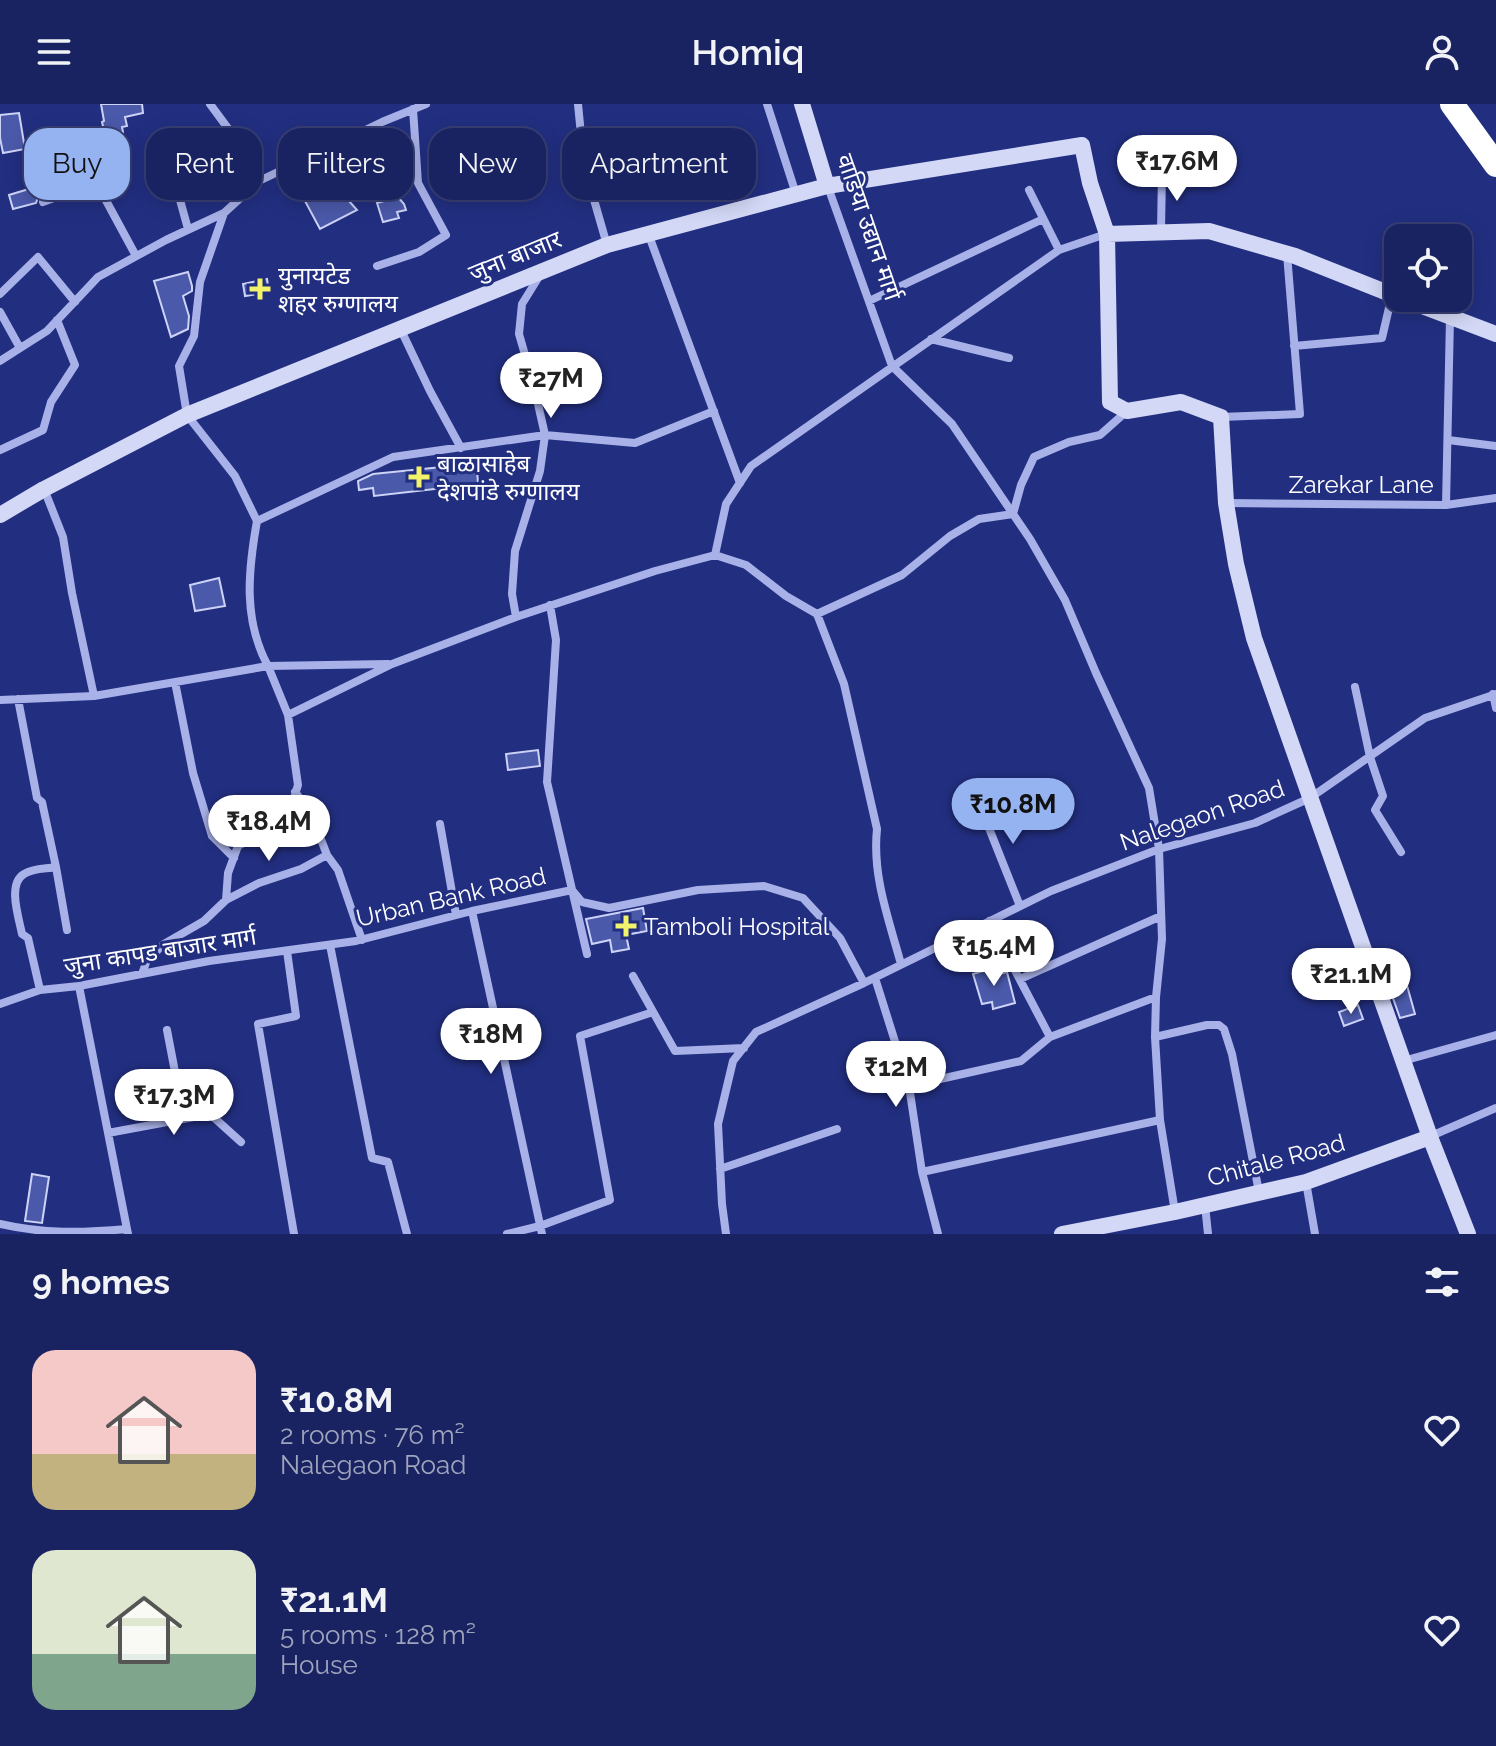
<!DOCTYPE html>
<html lang="en">
<head>
<meta charset="utf-8">
<style>
  :root { --surface:#1a2361; --page:#272f6a; --text:#f1f3f6; --muted:#9fa4bd; --line:#384076; --accent:#95b2f1 }
  body { margin:0; font-family:Raleway,"Noto Sans Devanagari",sans-serif; background:var(--page); color:var(--text); height:100vh; display:flex; flex-direction:column; font-size:30px; white-space:nowrap }
  * { box-sizing:border-box; margin:0 }
  p { font-size:26px; color:var(--muted) }
  .icon { flex:none; width:44px; height:44px; fill:none; stroke:currentColor; stroke-width:2; stroke-linecap:round; stroke-linejoin:round }
  .map { position:relative; height:1130px; overflow:hidden }
  .sheet { display:flex; flex-direction:column; background:var(--surface); flex:1 }
  .sheet>* { flex:none }
  .hud { position:absolute; left:24px; top:24px; width:800px; height:72px; display:flex; gap:16px }
  .controls { position:absolute; left:1384px; top:120px; display:grid; gap:16px }
  .controls a { display:grid; place-items:center; width:88px; height:88px; border-radius:16px; background:var(--surface); box-shadow:0 4px 20px #0003,0 0 0 2px var(--line); font-size:40px }
  .price { position:absolute; translate:-50% -68px; padding:0 18px; border-radius:28px; background:#fff; color:#222; font-size:26px; line-height:52px; filter:drop-shadow(0 2px 4px #0008) }
  .price::after { content:''; position:absolute; left:50%; top:48px; width:24px; height:18px; margin-left:-12px; background:inherit; clip-path:polygon(0 0,100% 0,50% 100%) }
  .price.active { background:var(--accent); color:#111 }
  ul { padding:0; list-style:none }
  li { display:flex; align-items:center; gap:24px; height:200px; padding:0 32px }
  li span { display:grid; place-items:center; flex:none; width:224px; height:160px; border-radius:24px; color:#555 }
  li>.icon { margin-inline-start:auto }
  span .icon { width:96px; height:96px; fill:#fffc; stroke-width:1 }
  li b { font-size:34px }
  h2 { display:flex; justify-content:space-between; align-items:center; height:96px; padding:0 32px; font-size:34px }
  .pill { padding:0 28px; border-radius:24px; background:var(--surface); box-shadow:0 4px 20px #0003,0 0 0 2px var(--line); font-size:28px; line-height:72px }
  .pill.active { background:var(--accent); color:#111 }
  header { display:flex; justify-content:space-between; align-items:center; height:104px; padding:0 32px; background:var(--surface); font-size:36px; font-weight:600 }
  .map>svg:first-child { display:block }
</style>
</head>
<body>
<header><svg class="icon" aria-label="menu" viewBox="0 0 24 24"><path d="M4 6h16M4 12h16M4 18h16"/></svg>Homiq<svg class="icon" aria-label="person" viewBox="0 0 24 24"><circle cx="12" cy="8" r="4"/><path d="M4 21q1-7 8-7t8 7"/></svg></header>
<div class="map">
<svg width="1496" height="1130" viewBox="0 0 1496 1130">
  <rect width="100%" height="100%" fill="#222f81"/>
  <path fill="#4b59aa" stroke="#cdd3f6" stroke-width="2" d="M 101,0 L 142,0 L 143,9 L 125,13 L 127,22 L 122,23 L 123,28 L 116,30 L 120,44 L 109,47 L 102,18 L 104,17 Z
    M 19,9 L 25,45 L 3,49 L 0,34 L 0,11 Z
    M 40,71 L 46,90 L 38,93 L 36,99 L 13,105 L 9,91 L 32,84 L 29,74 Z
    M 339,80 L 341,88 L 357,106 L 320,125 L 305,97 Z
    M 398,93 L 404,100 L 406,106 L 397,108 L 399,114 L 383,118 L 377,99 Z
    M 188,168 L 192,182 L 192,187 L 183,192 L 189,212 L 188,225 L 171,233 L 154,177 Z
    M 267,175 L 269,188 L 245,192 L 243,180 Z
    M 471,360 L 472,365 L 477,365 L 478,380 L 374,392 L 373,384 L 359,386 L 358,377 L 373,370 Z
    M 219,474 L 225,502 L 195,507 L 190,481 Z
    M 538,646 L 540,662 L 508,666 L 506,650 Z
    M 643,804 L 647,827 L 626,831 L 629,845 L 612,848 L 610,836 L 592,840 L 586,815 Z
    M 1027,823 L 1041,858 L 1023,866 L 1005,832 Z
    M 993,864 L 995,871 L 1007,868 L 1015,899 L 993,905 L 992,898 L 982,900 L 973,870 Z
    M 1406,878 L 1415,910 L 1400,914 L 1389,883 Z
    M 1358,901 L 1363,915 L 1344,922 L 1339,908 Z
    M 32,1070 L 49,1073 L 42,1119 L 25,1117 Z"/>
  <g fill="none" stroke-linecap="round" stroke-linejoin="round">
    <path stroke="#a9b2e8" stroke-width="8" d="M 210,0 L 244,46 L 259,77
      M 578,0 L 584,61 L 607,141
      M 767,0 L 796,90
      M 172,67 L 188,125
      M 828,83 L 892,262 L 952,320 L 1030,435 L 1065,496 L 1096,569 L 1149,684 L 1159,745 L 1162,835 L 1156,893 L 1155,933 L 1160,1016 L 1175,1108
      M 1029,86 L 1059,146
      M 43,98 L 96,78 L 136,152
      M 224,109 L 200,178 L 194,232 L 179,262 L 187,311 L 235,372 L 257,417
      M 1161,127 L 1162,70
      M 648,129 L 740,379
      M 377,162 L 419,148 L 446,131 L 418,79 L 413,5
      M 0,190 L 38,153 L 75,198
      M 869,197 L 1043,115
      M 0,208 L 20,244
      M 400,224 L 430,287 L 461,344
      M 931,235 L 1009,254
      M 1294,242 L 1382,234 L 1392,191
      M 0,257 L 47,227 L 98,173 L 166,136 L 224,109 L 259,77 L 382,18 L 426,0
      M 1221,313 L 1300,310 L 1287,150
      M 1448,336 L 1496,342
      M 0,346 L 43,326 L 51,298 L 75,261 L 57,216
      M 44,385 L 63,433 L 72,489 L 94,592
      M 1226,399 L 1446,401 L 1496,394
      M 1446,401 L 1450,214
      M 1013,410 L 1021,381 L 1034,353 L 1069,338 L 1100,331 L 1127,307
      M 715,451 L 726,400 L 751,362 L 1059,146 L 1106,130
      M 550,501 L 556,536 L 547,678 L 587,850
      M 817,510 L 844,580 L 877,725 C 872,772 889,816 901,860
      M 516,513 L 512,490 L 515,447 L 540,367 L 545,331 L 534,282 L 519,230 L 522,200 L 540,171
      M 388,560 L 268,562 C 243,516 248,467 257,417 L 393,353 L 545,331 L 635,339 L 714,307
      M 175,578 L 193,669 L 212,732 L 234,754
      M 1355,583 L 1370,653 L 1383,692 L 1375,706 L 1401,748
      M 1493,590 L 1496,604
      M 18,595 L 37,694 L 42,698 L 56,763 C 46,765 33,764 24,770 C 7,780 19,814 22,830 L 28,834 L 40,886
      M 0,596 L 94,592 L 268,562 L 288,611 L 298,681 L 291,703 L 267,726 L 238,742 L 228,769 L 226,796 L 204,817 L 164,840 L 147,856 L 142,870
      M 288,611 L 392,560 L 516,513 L 655,467 L 715,451 L 746,461 L 786,492 L 817,510 L 902,471 L 950,432 L 979,415 L 1013,410
      M 295,688 L 310,707 L 327,751 L 338,766 L 362,836
      M 977,694 L 1020,802
      M 440,720 L 456,811
      M 56,763 L 67,826
      M 226,796 L 259,779 L 301,765 L 327,751
      M 472,807 L 542,1130
      M 989,817 L 1050,933
      M 330,841 L 372,1054 L 388,1058 L 407,1130
      M 287,847 L 296,912 L 258,920 L 294,1130
      M 633,872 L 675,947 L 744,944
      M 875,874 L 909,982 L 922,1068 L 938,1130
      M 1020,875 L 1161,812
      M 79,882 L 128,1130
      M 0,900 L 40,886 L 79,882 L 209,857 L 356,837 L 472,807 L 572,786 L 582,798 L 609,804 L 698,786 L 764,782 L 803,794 L 840,834 L 864,879
      M 167,926 L 184,1015
      M 1155,933 L 1207,921 L 1219,921 L 1224,925 L 1232,950 L 1259,1088
      M 1403,957 L 1496,931
      M 909,982 L 1021,957 L 1050,933 L 1156,893
      M 108,1029 L 210,1010 L 241,1038
      M 1431,1032 L 1496,1004
      M 720,1065 L 837,1025
      M 922,1068 L 1160,1016
      M 1306,1078 L 1315,1130
      M 1205,1101 L 1208,1130
      M 0,1120 C 43,1130 83,1129 127,1125
      M 507,1130 L 540,1122 L 610,1096 L 580,932 L 653,908
      M 726,1130 L 722,1100 L 718,1020 L 733,957 L 756,928 L 864,879 L 1051,787 L 1159,745 L 1255,719 L 1310,694 L 1425,614 L 1496,590"/>
    <path stroke="#d3d8f6" stroke-width="16" d="M 802,0 L 827,82
      M 1107,130 L 1209,127 L 1295,152 L 1398,193
      M 1401,194 L 1496,230
      M 0,411 L 44,385 L 187,311 L 607,141 L 827,82 L 1082,41 L 1090,79 L 1107,130 L 1110,298 L 1127,307 L 1181,298 L 1221,313 L 1226,399 L 1236,460 L 1254,534 L 1430,1033 L 1468,1130
      M 1062,1130 L 1175,1108 L 1306,1078 L 1430,1033"/>
    <path stroke="#fff" stroke-width="24" d="M 1452,0 L 1496,61"/>
  </g>
  <g fill="#f2f36b" stroke="#222f81" stroke-width="3">
    <path d="M256 173h8v8h8v8h-8v8h-8v-8h-8v-8h8z"/>
    <path d="M415 361h8v8h8v8h-8v8h-8v-8h-8v-8h8z"/>
    <path d="M622 810h8v8h8v8h-8v8h-8v-8h-8v-8h8z"/>
  </g>
  <g text-anchor="middle" dominant-baseline="central" stroke-width="6" stroke-linejoin="round" paint-order="stroke">
    <g font-size="24" fill="#fff" stroke="#222f81">
      <text transform="translate(869 123) rotate(71)">वाडिया उद्यान मार्ग</text>
      <text transform="translate(515 152) rotate(-22)">जुना बाजार</text>
      <text x="1361" y="380">Zarekar Lane</text>
      <text transform="translate(1202 711) rotate(-19)">Nalegaon Road</text>
      <text transform="translate(451 793) rotate(-13)">Urban Bank Road</text>
      <text transform="translate(160 847) rotate(-9)">जुना कापड बाजार मार्ग</text>
      <text transform="translate(1276 1056) rotate(-15)">Chitale Road</text>
    </g>
    <g font-size="24" fill="#fff" stroke="#222f81" text-anchor="start">
      <text x="278" y="171">युनायटेड<tspan x="278" dy="28">शहर रुग्णालय</tspan></text>
      <text x="437" y="359">बाळासाहेब<tspan x="437" dy="28">देशपांडे रुग्णालय</tspan></text>
      <text x="644" y="822">Tamboli Hospital</text>
    </g>
  </g>
</svg>
<div class="controls">
<a><svg class="icon" aria-label="locate" viewBox="0 0 24 24"><circle cx="12" cy="12" r="6"/><path d="M12 2v4M12 18v4M2 12h4M18 12h4"/></svg></a>
</div>
<b class="price" style="left:1177px;top:99px">₹17.6M</b>
<b class="price" style="left:551px;top:316px">₹27M</b>
<b class="price active" style="left:1013px;top:742px">₹10.8M</b>
<b class="price" style="left:269px;top:759px">₹18.4M</b>
<b class="price" style="left:994px;top:884px">₹15.4M</b>
<b class="price" style="left:1351px;top:912px">₹21.1M</b>
<b class="price" style="left:491px;top:972px">₹18M</b>
<b class="price" style="left:896px;top:1005px">₹12M</b>
<b class="price" style="left:174px;top:1033px">₹17.3M</b>
<div class="hud">
<a class="pill active">Buy</a>
<a class="pill">Rent</a>
<a class="pill">Filters</a>
<a class="pill">New</a>
<a class="pill">Apartment</a>
</div>
</div>
<section class="sheet">
<h2>9 homes<svg class="icon" aria-label="filters" viewBox="0 0 24 24"><path d="M4 7h16M4 17h16"/><circle cx="9" cy="7" r="2"/><circle cx="15" cy="17" r="2"/></svg></h2>
<ul>
<li><span style="background:linear-gradient(#f6c9c9 65%,#c2b280 0)"><svg class="icon" aria-label="home" viewBox="0 0 24 24"><path d="M3 11l9-7 9 7M6 9v11h12V9"/></svg></span><div><b>₹10.8M</b><p>2 rooms · 76 m²</p><p>Nalegaon Road</p></div><svg class="icon" aria-label="heart" viewBox="0 0 24 24"><path d="M12 20l-8-8c-3-5 5-10 8-4 3-6 11-1 8 4z"/></svg></li>
<li><span style="background:linear-gradient(#dfe7d0 65%,#7fa58c 0)"><svg class="icon" aria-label="home" viewBox="0 0 24 24"><path d="M3 11l9-7 9 7M6 9v11h12V9"/></svg></span><div><b>₹21.1M</b><p>5 rooms · 128 m²</p><p>House</p></div><svg class="icon" aria-label="heart" viewBox="0 0 24 24"><path d="M12 20l-8-8c-3-5 5-10 8-4 3-6 11-1 8 4z"/></svg></li>
</ul>
</section>
</body>
</html>
